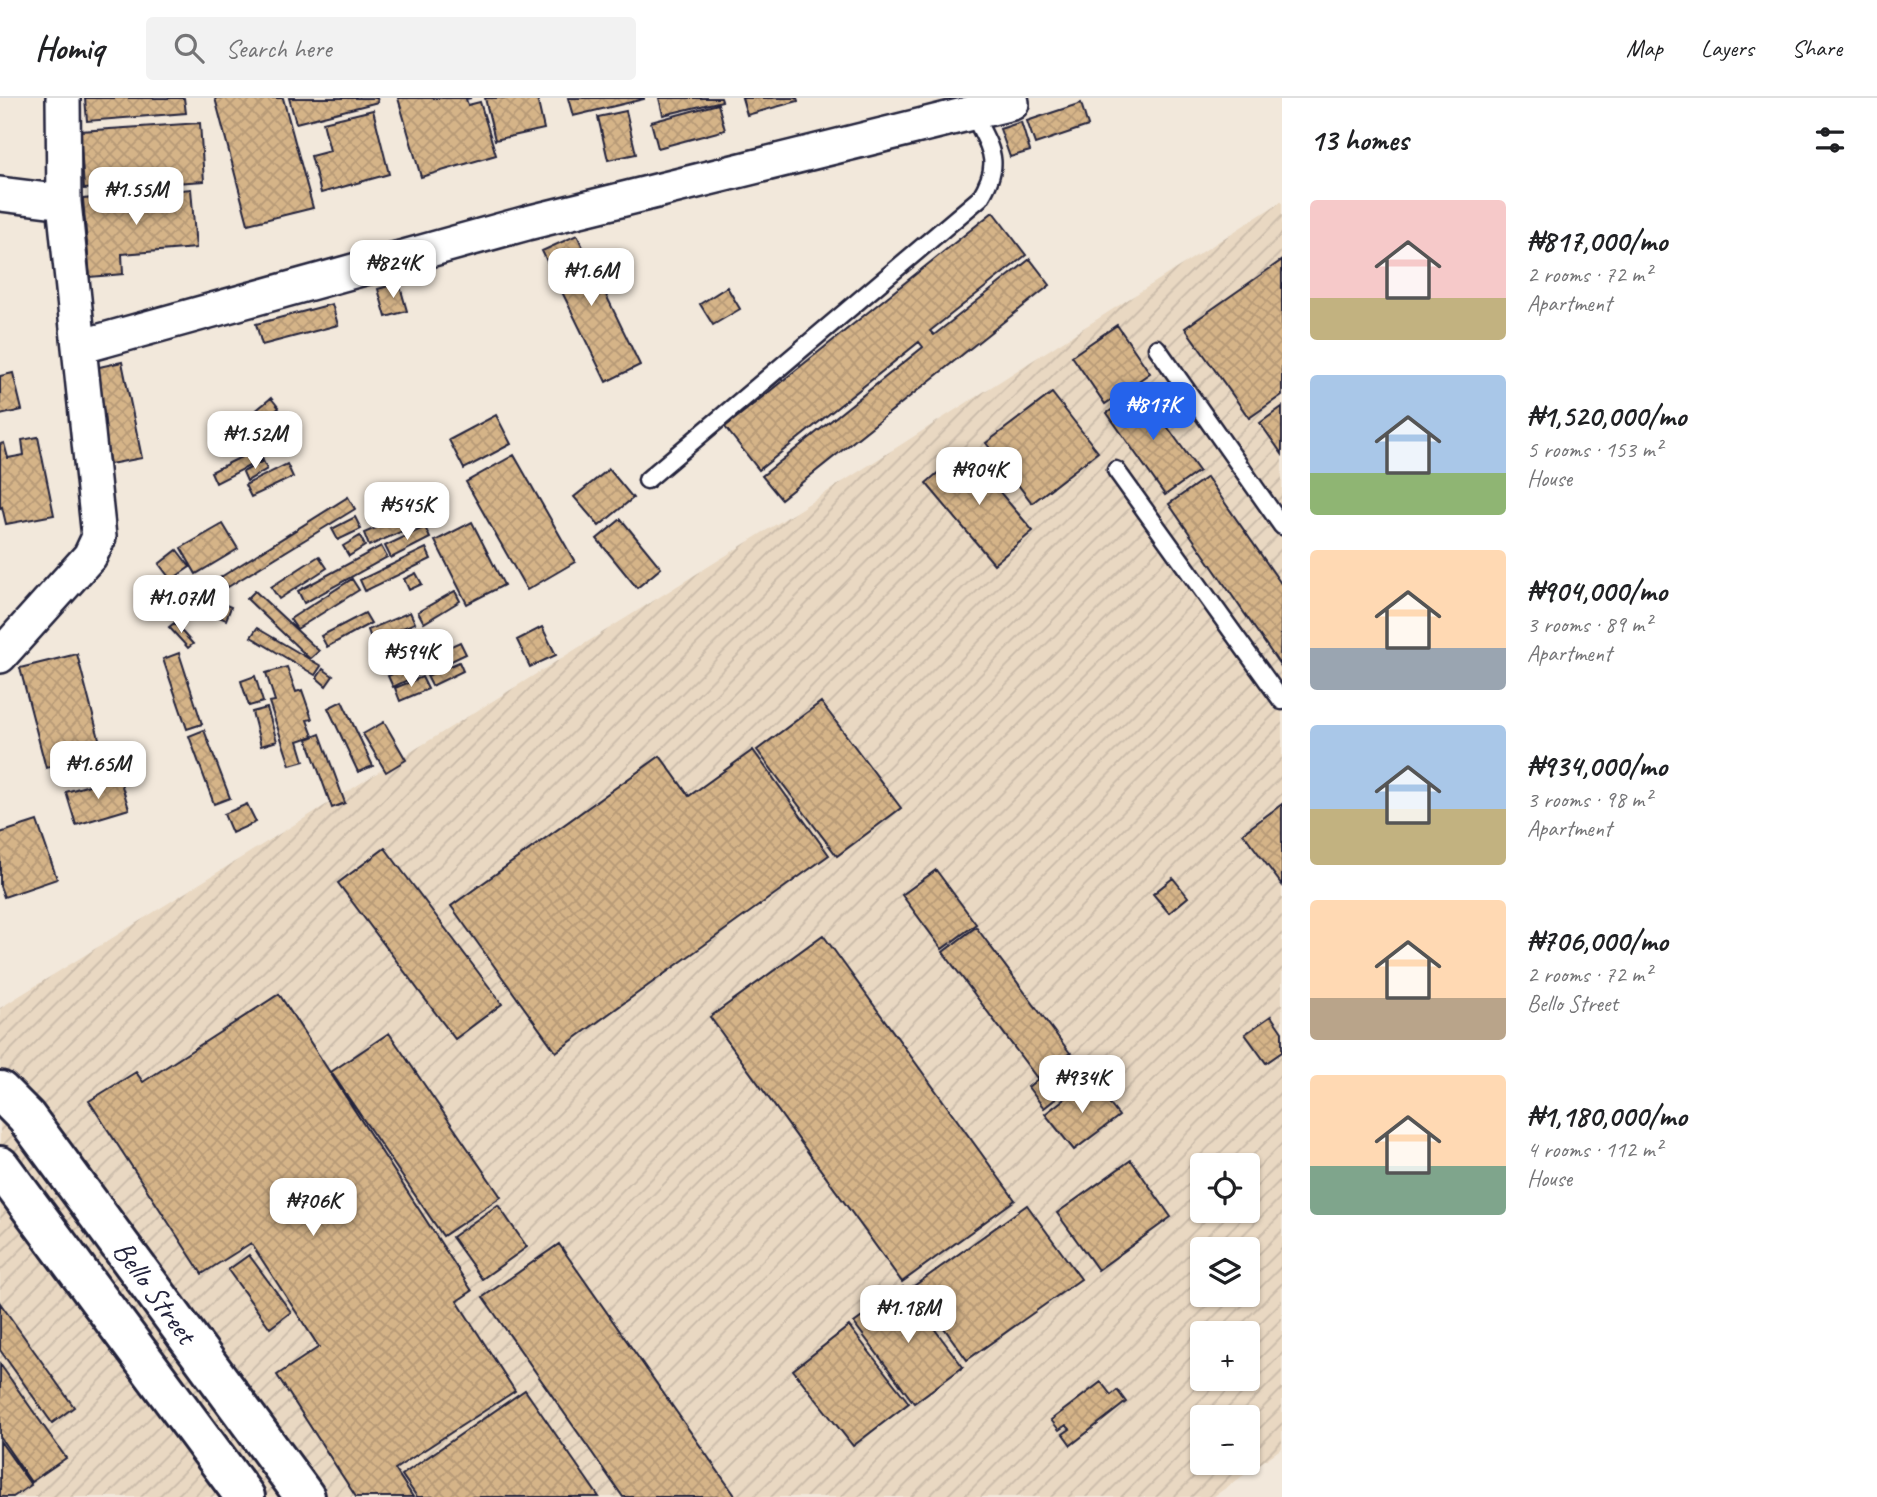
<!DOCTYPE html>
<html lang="en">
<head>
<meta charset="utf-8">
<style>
  :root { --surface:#fff; --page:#f2f2f2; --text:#202124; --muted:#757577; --line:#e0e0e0; --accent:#2563eb }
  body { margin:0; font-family:Caveat,sans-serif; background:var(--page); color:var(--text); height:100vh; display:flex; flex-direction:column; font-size:26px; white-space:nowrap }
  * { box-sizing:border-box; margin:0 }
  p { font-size:23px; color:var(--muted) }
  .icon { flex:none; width:38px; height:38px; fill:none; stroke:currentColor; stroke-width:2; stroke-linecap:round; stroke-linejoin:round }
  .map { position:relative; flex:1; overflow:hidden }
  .sheet { display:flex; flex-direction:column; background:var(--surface); width:595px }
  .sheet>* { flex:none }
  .controls { position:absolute; left:1190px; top:1055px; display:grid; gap:14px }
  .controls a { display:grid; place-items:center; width:70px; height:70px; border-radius:7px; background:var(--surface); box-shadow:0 2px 5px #0004; font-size:35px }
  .price { position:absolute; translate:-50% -60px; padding:0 16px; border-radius:14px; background:#fff; color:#222; font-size:23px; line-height:46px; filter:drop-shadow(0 2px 4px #0008) }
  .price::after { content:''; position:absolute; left:50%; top:42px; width:21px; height:16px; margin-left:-10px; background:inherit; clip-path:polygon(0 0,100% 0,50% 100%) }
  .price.on { background:var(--accent); color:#fff }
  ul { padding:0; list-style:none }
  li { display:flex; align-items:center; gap:21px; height:175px; padding:0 28px }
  li span { display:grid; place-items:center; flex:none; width:196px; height:140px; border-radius:7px; color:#555 }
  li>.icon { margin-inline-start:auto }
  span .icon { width:84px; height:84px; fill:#fffc; stroke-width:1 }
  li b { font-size:30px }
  h2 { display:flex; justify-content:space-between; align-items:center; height:84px; padding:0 28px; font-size:30px }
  header { display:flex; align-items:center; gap:42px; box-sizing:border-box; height:98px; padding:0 35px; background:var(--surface); border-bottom:2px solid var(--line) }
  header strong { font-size:33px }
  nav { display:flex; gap:38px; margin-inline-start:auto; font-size:24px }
  .search { width:490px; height:63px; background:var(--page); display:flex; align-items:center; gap:18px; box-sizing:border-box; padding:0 24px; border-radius:7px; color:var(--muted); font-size:26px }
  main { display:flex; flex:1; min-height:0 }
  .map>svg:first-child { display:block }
</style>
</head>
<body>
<header>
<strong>Homiq</strong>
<div class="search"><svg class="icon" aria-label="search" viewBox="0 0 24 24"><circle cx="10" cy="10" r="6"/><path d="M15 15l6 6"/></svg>Search here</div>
<nav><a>Map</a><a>Layers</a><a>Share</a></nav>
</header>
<main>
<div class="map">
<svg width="1282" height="1399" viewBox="0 0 1282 1399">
  <defs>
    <pattern id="industrial-furrows" width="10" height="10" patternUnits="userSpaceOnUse" patternTransform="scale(1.75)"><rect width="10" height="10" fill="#e9d8c2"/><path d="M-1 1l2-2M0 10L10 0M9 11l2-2" fill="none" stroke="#c8b9a8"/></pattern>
    <pattern id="building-cross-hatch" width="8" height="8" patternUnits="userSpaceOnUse" patternTransform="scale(1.75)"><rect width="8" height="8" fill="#d5b488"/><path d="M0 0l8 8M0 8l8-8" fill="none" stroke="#b79a76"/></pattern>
  </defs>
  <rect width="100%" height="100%" fill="#f2e8db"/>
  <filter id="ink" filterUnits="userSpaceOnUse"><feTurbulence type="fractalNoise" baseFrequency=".0143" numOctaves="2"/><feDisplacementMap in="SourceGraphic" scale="14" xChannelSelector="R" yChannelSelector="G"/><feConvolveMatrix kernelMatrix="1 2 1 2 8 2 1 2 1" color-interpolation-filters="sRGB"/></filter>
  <g filter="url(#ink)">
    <path fill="url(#industrial-furrows)" fill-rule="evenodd" d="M 1282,103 L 1282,1350 L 1213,1399 L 0,1399 L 0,910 L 783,422 ZM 1202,1068 L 1248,1068 L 1248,1113 L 1202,1113 ZM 1202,1152 L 1248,1152 L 1248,1197 L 1202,1197 ZM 1202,1236 L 1248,1236 L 1248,1281 L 1202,1281 ZM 1202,1320 L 1248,1320 L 1248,1365 L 1202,1365 Z"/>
    <path fill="url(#building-cross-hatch)" stroke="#22223b" stroke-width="2" d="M 85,0 L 184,0 L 186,15 L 87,23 Z
      M 215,0 L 283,0 L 313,110 L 248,126 Z
      M 289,0 L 377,0 L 378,4 L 296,25 Z
      M 398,0 L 471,0 L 466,1 L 468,7 L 480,4 L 496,57 L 421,79 Z
      M 485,0 L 537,0 L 544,31 L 495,42 Z
      M 568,0 L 644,0 L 644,1 L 573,18 Z
      M 659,0 L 721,0 L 722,3 L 663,17 Z
      M 742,0 L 797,0 L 798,3 L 747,17 Z
      M 1081,5 L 1088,28 L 1035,46 L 1027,23 Z
      M 718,6 L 725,32 L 658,50 L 651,24 Z
      M 373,12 L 389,76 L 321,95 L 311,58 L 330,53 L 323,24 Z
      M 626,13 L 636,56 L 608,62 L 598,19 Z
      M 1021,24 L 1030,53 L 1010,59 L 1000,31 Z
      M 200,25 L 204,83 L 84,91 L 80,33 Z
      M 191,91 L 196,150 L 122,156 L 123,176 L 90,179 L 83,101 Z
      M 993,114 L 1026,157 L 930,233 L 934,237 L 1030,161 L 1050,187 L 781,401 L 762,378 L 923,249 L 919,244 L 759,372 L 725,329 Z
      M 577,137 L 640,267 L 606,284 L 542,153 Z
      M 1282,162 L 1282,297 L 1249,320 L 1185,230 Z
      M 399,185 L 407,213 L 386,219 L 378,191 Z
      M 727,189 L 740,211 L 713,227 L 700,206 Z
      M 332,206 L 338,227 L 262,247 L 256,226 Z
      M 1117,227 L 1150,275 L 1105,306 L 1072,258 Z
      M 122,264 L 142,360 L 110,366 L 90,271 Z
      M 13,275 L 22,312 L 0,317 L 0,278 Z
      M 1141,292 L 1199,373 L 1165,397 L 1107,315 Z
      M 1052,295 L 1098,354 L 1032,405 L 986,345 Z
      M 271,300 L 279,310 L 255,330 L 247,320 Z
      M 1282,309 L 1282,356 L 1260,325 Z
      M 496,317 L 511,346 L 464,371 L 449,342 Z
      M 285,320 L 291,331 L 246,352 L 241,342 Z
      M 38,339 L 54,417 L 6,426 L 2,409 L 0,410 L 0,346 L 4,345 L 8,360 L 24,357 L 22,342 Z
      M 257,351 L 263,361 L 216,385 L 211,374 Z
      M 964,352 L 1033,433 L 994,466 L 926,385 Z
      M 514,357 L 575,464 L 527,492 L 466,384 Z
      M 263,363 L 267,371 L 247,383 L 243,374 Z
      M 287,366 L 293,379 L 251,399 L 245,387 Z
      M 609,371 L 633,400 L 599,428 L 574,399 Z
      M 1207,379 L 1282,487 L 1280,567 L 1169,406 Z
      M 348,399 L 355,411 L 228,489 L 221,479 Z
      M 418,412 L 423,424 L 369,448 L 364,435 Z
      M 355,419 L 361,431 L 338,442 L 332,431 Z
      M 621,421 L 661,470 L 637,490 L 597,441 Z
      M 472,424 L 504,487 L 467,506 L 435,443 Z
      M 223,426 L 238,451 L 196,476 L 181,450 Z
      M 425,429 L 430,440 L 391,460 L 385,448 Z
      M 360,438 L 365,448 L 349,458 L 343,448 Z
      M 381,448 L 387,459 L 304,505 L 298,493 Z
      M 426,450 L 431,461 L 365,493 L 360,482 Z
      M 177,452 L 190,469 L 171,482 L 159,466 Z
      M 319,458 L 327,470 L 279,501 L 271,489 Z
      M 416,475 L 422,486 L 409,492 L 404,481 Z
      M 352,481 L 359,492 L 297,531 L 290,521 Z
      M 173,485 L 231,509 L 226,522 L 168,497 Z
      M 255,493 L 319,553 L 310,561 L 247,501 Z
      M 455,493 L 460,503 L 424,525 L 418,514 Z
      M 410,514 L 415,525 L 372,543 L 368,532 Z
      M 365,515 L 371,525 L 327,549 L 321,538 Z
      M 174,525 L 193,546 L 188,550 L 169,529 Z
      M 542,529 L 556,557 L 530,569 L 517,542 Z
      M 257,530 L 321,568 L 315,577 L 251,539 Z
      M 460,544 L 466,556 L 424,576 L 418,563 Z
      M 179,555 L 202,626 L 187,631 L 163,561 Z
      M 77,556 L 103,656 L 46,670 L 20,570 Z
      M 459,564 L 463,573 L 432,588 L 427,578 Z
      M 415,566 L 420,576 L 393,589 L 388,578 Z
      M 287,569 L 296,594 L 302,592 L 312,621 L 307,622 L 313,638 L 298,643 L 304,663 L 290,667 L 269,604 L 275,603 L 266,575 Z
      M 323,571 L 333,578 L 326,588 L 317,580 Z
      M 255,578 L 263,604 L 249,608 L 241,583 Z
      M 422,579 L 428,591 L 400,603 L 395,590 Z
      M 342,603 L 373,668 L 358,674 L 328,610 Z
      M 821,604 L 901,710 L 837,758 L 757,652 Z
      M 267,610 L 277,643 L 261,648 L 252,614 Z
      M 384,624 L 406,662 L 386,674 L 363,636 Z
      M 204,632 L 230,700 L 214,706 L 189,638 Z
      M 320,636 L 345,705 L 332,710 L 307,641 Z
      M 753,652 L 829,757 L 556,954 L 451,808 L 660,658 L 689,698 Z
      M 119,678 L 129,711 L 76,727 L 66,694 Z
      M 247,706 L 256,724 L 232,735 L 224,716 Z
      M 1282,706 L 1282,787 L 1243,735 Z
      M 37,723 L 57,781 L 4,799 L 0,788 L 0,735 Z
      M 385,750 L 502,906 L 455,941 L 338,785 Z
      M 936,772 L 976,826 L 942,851 L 902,797 Z
      M 1173,780 L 1188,799 L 1169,815 L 1153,796 Z
      M 976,829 L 1070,955 L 1037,980 L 943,854 Z
      M 823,837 L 1015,1102 L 902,1184 L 710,919 Z
      M 279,896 L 472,1193 L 457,1203 L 515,1293 L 395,1371 L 413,1399 L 356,1399 L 277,1277 L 319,1249 L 251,1145 L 202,1176 L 89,1003 L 136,974 L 143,984 Z
      M 1271,918 L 1282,934 L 1282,954 L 1266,965 L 1245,936 Z
      M 389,935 L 501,1099 L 443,1138 L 331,974 Z
      M 1071,955 L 1087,976 L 1044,1010 L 1028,989 Z
      M 1090,981 L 1119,1018 L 1074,1052 L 1045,1016 Z
      M 1131,1062 L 1171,1119 L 1098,1172 L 1057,1115 Z
      M 498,1107 L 527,1149 L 482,1181 L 452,1139 Z
      M 1027,1107 L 1081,1181 L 967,1262 L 914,1188 Z
      M 559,1146 L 736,1399 L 623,1399 L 483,1199 Z
      M 249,1157 L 291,1214 L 270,1230 L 228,1172 Z
      M 903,1189 L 963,1269 L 914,1305 L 854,1225 Z
      M 0,1205 L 74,1309 L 52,1325 L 0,1252 Z
      M 849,1228 L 909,1305 L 853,1348 L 793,1272 Z
      M 0,1266 L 66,1360 L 31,1384 L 0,1339 Z
      M 1101,1284 L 1111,1297 L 1117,1292 L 1126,1304 L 1071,1347 L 1063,1336 L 1070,1331 L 1066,1327 L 1059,1332 L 1051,1322 Z
      M 525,1292 L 599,1399 L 417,1399 L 402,1377 Z
      M 0,1343 L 31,1387 L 13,1399 L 0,1399 Z"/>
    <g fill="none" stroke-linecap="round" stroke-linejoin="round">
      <g stroke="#22223b" stroke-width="21">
        <path id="service" d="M 1157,250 L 1282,428
          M 1116,372 L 1282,603
          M 647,382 L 980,100 C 1004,62 989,50 972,13"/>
      </g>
      <g stroke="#22223b" stroke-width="38">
        <path id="minor" d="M 63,0 L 64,104 L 79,249 L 527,125 L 1012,5 L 1011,0
          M 0,96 L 64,104
          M 0,558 L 90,458 L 99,439 L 79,249"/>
      </g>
      <g stroke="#22223b" stroke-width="44">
        <path id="tertiary" d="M 0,993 L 26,1019 L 305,1399
          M 0,1068 L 245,1399"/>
      </g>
      <use href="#service" stroke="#fff" stroke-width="16"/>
      <use href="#minor" stroke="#fff" stroke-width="33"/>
      <use href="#tertiary" stroke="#fff" stroke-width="38"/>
    </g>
  </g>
  <g text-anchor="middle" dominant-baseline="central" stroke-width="7" stroke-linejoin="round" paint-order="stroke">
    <g font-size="30" fill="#22223b" stroke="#fff">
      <text transform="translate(155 1194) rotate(54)">Bello Street</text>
    </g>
  </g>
</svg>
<div class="controls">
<a><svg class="icon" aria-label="locate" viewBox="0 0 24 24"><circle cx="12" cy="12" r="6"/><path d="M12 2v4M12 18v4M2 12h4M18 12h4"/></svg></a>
<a><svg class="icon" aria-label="layers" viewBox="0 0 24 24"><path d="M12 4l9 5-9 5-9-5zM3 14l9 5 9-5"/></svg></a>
<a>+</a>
<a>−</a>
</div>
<b class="price" style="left:136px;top:129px">₦1.55M</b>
<b class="price" style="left:393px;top:202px">₦824K</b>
<b class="price" style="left:591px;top:210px">₦1.6M</b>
<b class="price on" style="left:1153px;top:344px">₦817K</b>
<b class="price" style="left:255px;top:373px">₦1.52M</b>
<b class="price" style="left:979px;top:409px">₦904K</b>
<b class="price" style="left:407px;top:444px">₦545K</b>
<b class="price" style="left:181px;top:537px">₦1.07M</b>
<b class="price" style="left:411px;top:591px">₦594K</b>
<b class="price" style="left:98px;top:703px">₦1.65M</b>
<b class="price" style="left:1082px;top:1017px">₦934K</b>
<b class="price" style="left:313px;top:1140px">₦706K</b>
<b class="price" style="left:908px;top:1247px">₦1.18M</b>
</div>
<section class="sheet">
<h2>13 homes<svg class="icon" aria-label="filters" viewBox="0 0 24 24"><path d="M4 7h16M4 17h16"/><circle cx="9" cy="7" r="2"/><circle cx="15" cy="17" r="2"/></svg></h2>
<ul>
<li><span style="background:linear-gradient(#f6c9c9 70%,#c2b280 0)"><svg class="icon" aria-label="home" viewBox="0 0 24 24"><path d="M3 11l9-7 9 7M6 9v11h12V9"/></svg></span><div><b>₦817,000/mo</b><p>2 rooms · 72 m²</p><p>Apartment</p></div></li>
<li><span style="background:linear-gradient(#a9c7e8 70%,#8fb573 0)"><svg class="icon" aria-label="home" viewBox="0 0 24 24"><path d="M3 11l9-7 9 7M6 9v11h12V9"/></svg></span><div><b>₦1,520,000/mo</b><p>5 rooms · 153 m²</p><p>House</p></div></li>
<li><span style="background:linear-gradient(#ffd9b3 70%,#9aa5b1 0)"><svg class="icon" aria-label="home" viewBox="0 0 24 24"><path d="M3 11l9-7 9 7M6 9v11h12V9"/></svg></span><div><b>₦904,000/mo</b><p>3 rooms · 89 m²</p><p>Apartment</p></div></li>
<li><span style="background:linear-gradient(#a9c7e8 60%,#c2b280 0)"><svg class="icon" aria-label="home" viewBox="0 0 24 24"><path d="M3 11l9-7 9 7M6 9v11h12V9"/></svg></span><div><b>₦934,000/mo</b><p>3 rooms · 98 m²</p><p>Apartment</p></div></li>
<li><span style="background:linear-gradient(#ffd9b3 70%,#b9a48a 0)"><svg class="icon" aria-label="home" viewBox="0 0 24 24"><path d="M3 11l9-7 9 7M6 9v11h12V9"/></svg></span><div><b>₦706,000/mo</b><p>2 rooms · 72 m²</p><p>Bello Street</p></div></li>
<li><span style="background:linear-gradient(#ffd9b3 65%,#7fa58c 0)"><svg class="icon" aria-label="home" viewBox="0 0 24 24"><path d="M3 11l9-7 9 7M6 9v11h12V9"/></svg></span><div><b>₦1,180,000/mo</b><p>4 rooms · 112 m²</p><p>House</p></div></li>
</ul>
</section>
</main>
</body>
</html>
